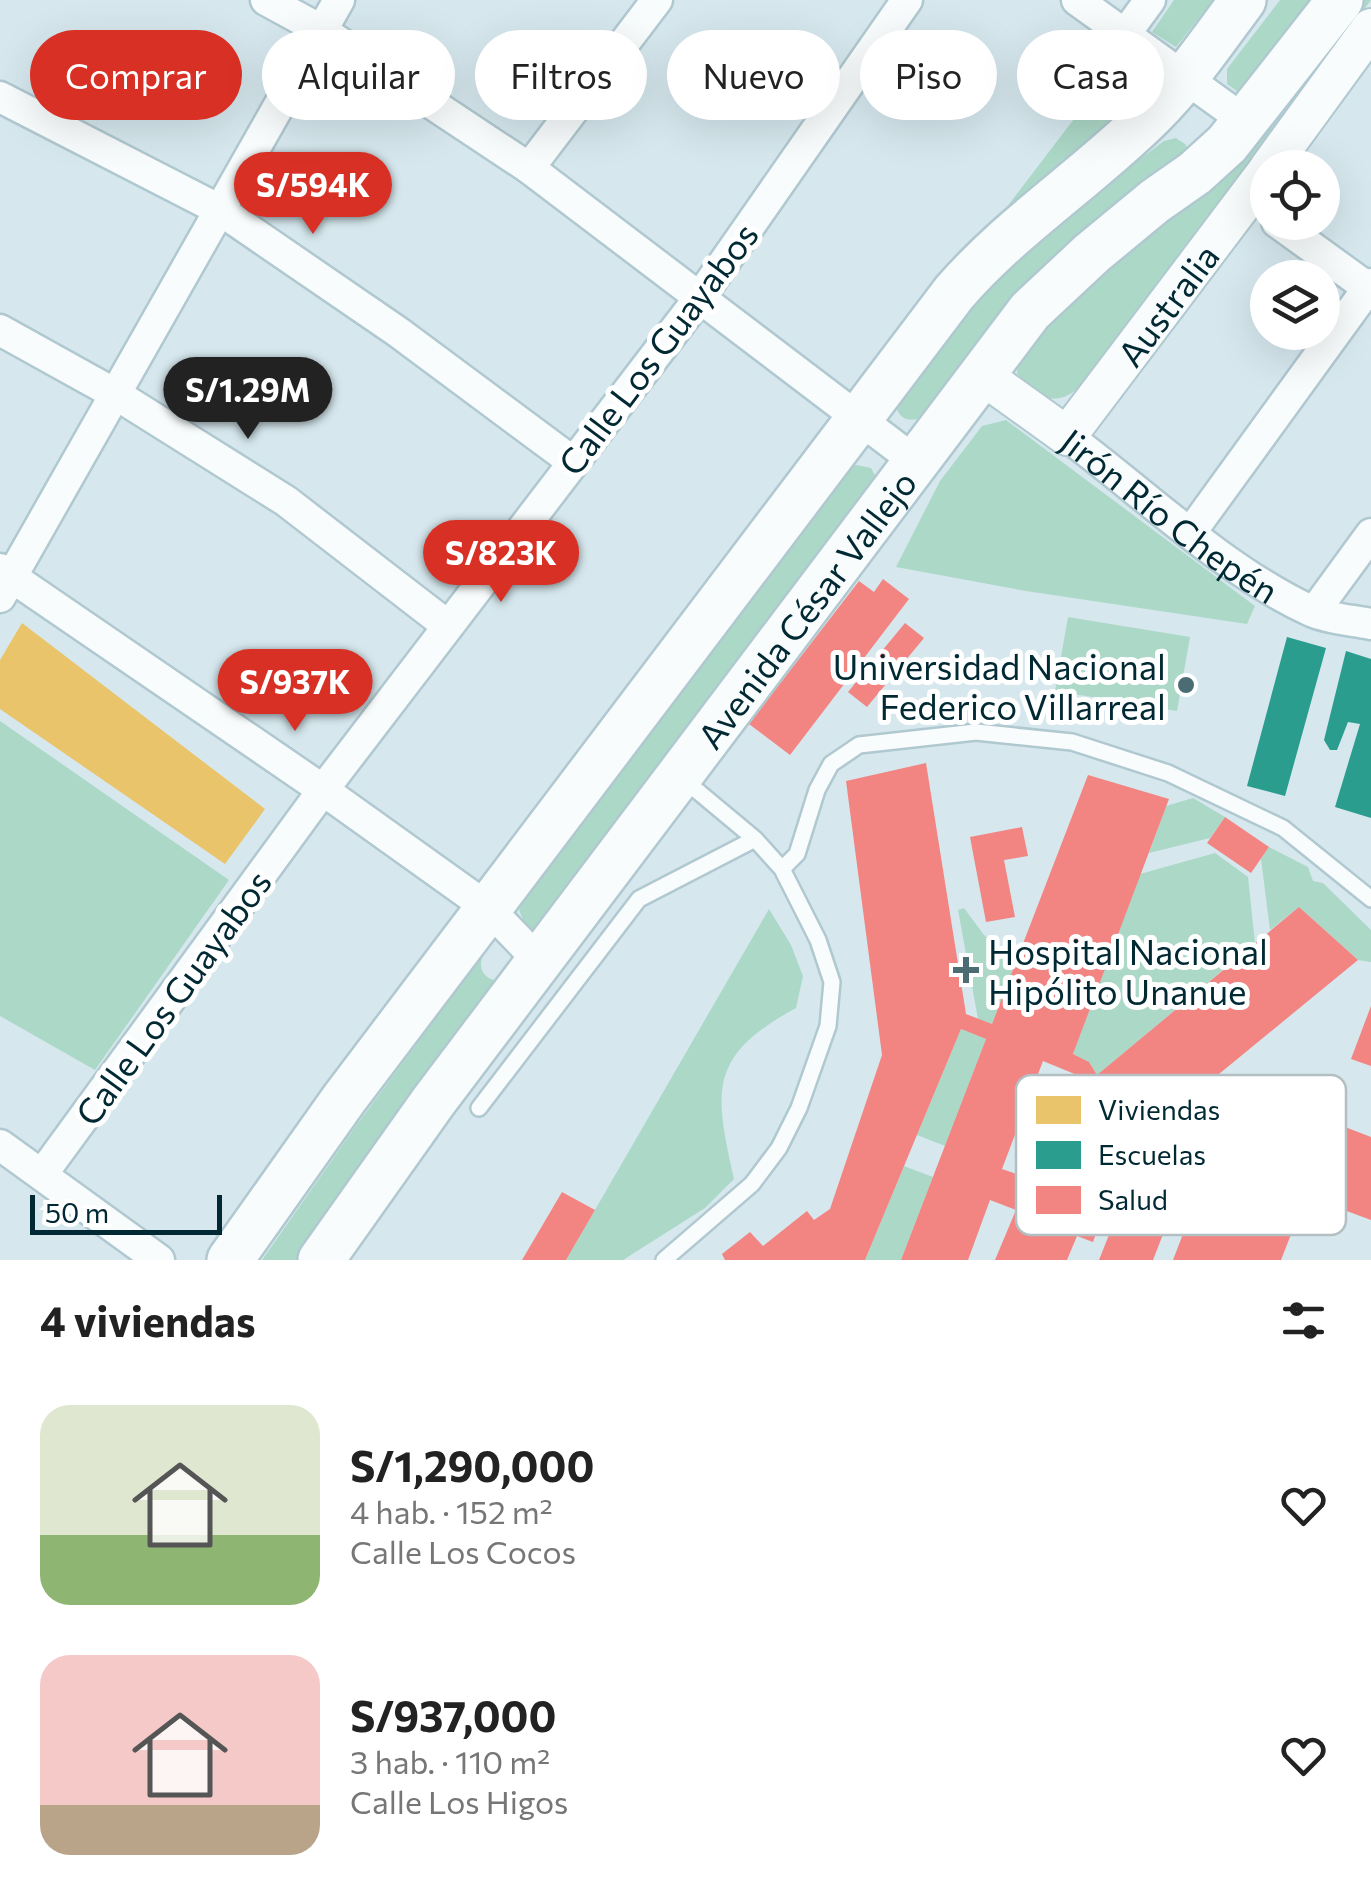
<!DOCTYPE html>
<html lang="es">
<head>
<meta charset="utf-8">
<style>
  :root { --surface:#fff; --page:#f2f2f2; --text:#222; --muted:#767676; --accent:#d93025 }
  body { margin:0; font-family:Commissioner,sans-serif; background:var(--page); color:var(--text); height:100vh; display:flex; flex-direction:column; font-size:38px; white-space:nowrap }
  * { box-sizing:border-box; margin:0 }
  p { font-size:32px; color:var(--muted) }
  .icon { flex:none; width:55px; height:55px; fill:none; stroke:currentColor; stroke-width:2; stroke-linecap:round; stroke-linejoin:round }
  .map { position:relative; height:1260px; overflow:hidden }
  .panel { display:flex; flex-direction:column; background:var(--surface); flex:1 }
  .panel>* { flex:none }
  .banner { position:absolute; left:30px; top:30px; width:1312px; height:90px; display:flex; gap:20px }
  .controls { position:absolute; left:1250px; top:150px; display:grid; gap:20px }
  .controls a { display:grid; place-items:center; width:90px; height:90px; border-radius:50%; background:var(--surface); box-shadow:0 10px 40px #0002; font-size:50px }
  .scale { position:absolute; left:30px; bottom:25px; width:192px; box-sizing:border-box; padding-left:10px; border:5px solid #012933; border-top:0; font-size:28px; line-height:35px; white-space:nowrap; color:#012933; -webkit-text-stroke:8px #fff; paint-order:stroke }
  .price { position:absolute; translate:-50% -85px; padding:0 22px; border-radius:35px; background:var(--accent); color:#fff; font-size:32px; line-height:65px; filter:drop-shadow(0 2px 5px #0008) }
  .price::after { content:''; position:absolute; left:50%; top:60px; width:30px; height:22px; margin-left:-15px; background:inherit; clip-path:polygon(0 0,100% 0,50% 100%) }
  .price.active { background:#222; color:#fff }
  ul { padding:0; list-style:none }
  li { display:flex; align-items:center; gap:30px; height:250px; padding:0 40px }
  li span { display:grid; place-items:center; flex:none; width:280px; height:200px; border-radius:30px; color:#555 }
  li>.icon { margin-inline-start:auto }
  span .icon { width:120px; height:120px; fill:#fffc; stroke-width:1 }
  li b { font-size:42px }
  h2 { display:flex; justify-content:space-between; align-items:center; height:120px; padding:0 40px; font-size:42px }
  .pill { padding:0 35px; border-radius:45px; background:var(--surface); box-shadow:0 10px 40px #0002; font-size:35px; line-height:90px }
  .pill.active { background:var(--accent); color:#fff }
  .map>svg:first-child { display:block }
</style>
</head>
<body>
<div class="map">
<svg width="1371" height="1260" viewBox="0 0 1371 1260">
  <rect width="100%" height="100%" fill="#d6e8ee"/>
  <path fill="#acd8c7" d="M 1174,0 L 1213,0 L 1176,47 L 1152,32 Z
    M 1280,0 L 1322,0 L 1241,94 L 1227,84 L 1227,69 Z
    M 1364,0 L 1371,0 L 1084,383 C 1058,409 1037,401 1017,373 L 1020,351 L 1073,294 L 1245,157 Z
    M 1119,60 L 1158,88 L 1052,184 L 1003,212 Z
    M 1176,138 L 1185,144 L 1189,151 L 923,417 C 905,425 895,415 895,397 L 992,283 L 1062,218 L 1164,141 Z
    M 1006,420 L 1255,606 L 1247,624 L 1026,591 L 896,567 L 940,481 L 982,426 Z
    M 856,465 L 871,468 L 877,479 L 535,931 L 526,927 L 519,910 L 524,899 L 847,470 Z
    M 1068,617 L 1190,637 L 1177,711 L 1055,691 Z
    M 0,721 L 229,880 L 95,1070 L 0,1016 Z
    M 1193,798 L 1225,817 L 1210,838 L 1149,853 L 1166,806 Z
    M 1269,847 L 1308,867 L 1313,881 L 1323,883 L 1371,930 L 1371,962 L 1358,960 L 1299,907 L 1270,930 L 1261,859 Z
    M 1215,853 L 1248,877 L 1255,943 L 1097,1075 L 1089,1062 L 1073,1054 L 1140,874 Z
    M 964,908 L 984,935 L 1016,962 L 992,1024 L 978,1019 L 958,910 Z
    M 769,909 L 791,945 L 803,976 L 796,1008 C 708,1056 714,1090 734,1179 L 705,1208 L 623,1260 L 566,1260 Z
    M 483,955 C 477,969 485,981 500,981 L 304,1260 L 262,1260 L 358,1123 Z
    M 961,1029 L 986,1039 L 945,1146 L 917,1135 Z
    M 904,1166 L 933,1177 L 901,1260 L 865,1260 Z"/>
  <path fill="#e9c46a" d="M 22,623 L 265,809 L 225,864 L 0,709 L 0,660 Z"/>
  <path fill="#2a9d8f" d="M 1287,637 L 1326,648 L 1285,796 L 1247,786 Z
    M 1346,651 L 1371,659 L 1371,818 L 1335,807 L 1360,724 L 1348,722 L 1337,750 L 1330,750 L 1324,740 Z"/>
  <path fill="#f28482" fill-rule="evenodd" d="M 883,579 L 909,599 L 790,755 L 749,724 L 859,581 L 874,592 Z
    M 905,623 L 924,638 L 867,707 L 848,692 Z
    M 926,763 L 966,1014 L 992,1024 L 1088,775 L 1169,799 L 1073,1054 L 1089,1062 L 1097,1075 L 1299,907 L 1358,960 L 1135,1143 L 1123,1132 L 1114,1138 L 1087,1209 L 1103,1214 L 1093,1242 L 1077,1236 L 1067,1260 L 995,1260 L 1016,1210 L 990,1200 L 968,1260 L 901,1260 L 986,1039 L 961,1029 L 865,1260 L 725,1260 L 722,1254 L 750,1232 L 763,1246 L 807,1211 L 814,1220 L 830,1209 L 882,1055 L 846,781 ZM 1043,1061 L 1077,1075 L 1084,1085 L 1058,1107 L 1028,1178 L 1002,1169 Z
    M 1225,817 L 1269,847 L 1251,873 L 1207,843 Z
    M 1022,827 L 1028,856 L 1004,860 L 1015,917 L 986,922 L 970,837 Z
    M 1371,1006 L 1371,1066 L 1351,1059 Z
    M 1286,1100 L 1324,1119 L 1371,1137 L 1371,1220 L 1306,1196 L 1281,1260 L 1173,1260 L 1233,1104 L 1263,1101 L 1282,1107 Z
    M 1145,1144 L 1191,1162 L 1153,1260 L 1099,1260 Z
    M 562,1192 L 595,1210 L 566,1260 L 522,1260 Z"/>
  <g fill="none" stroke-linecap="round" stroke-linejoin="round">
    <g stroke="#b0c8d0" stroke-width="20">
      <path id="service" d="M 782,869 L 797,854 L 817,790 L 831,764 L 859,745 L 976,732 L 1072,742 L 1168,773 L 1283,828 L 1371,899
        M 479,1108 L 639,899 L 755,839
        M 664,1260 L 752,1184 L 779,1148 L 799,1108 L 828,1026 L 832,982 L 818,940 L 782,869 L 755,839 L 683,779"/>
    </g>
    <g stroke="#b0c8d0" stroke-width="35">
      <g id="minor">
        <path d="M 266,0 L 321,30 L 529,168 L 916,462"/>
        <path d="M 1077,0 L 1245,121"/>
        <path d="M 1126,33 L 1150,0"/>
        <path d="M 0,97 L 220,210 L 398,332 L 573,462"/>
        <path d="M 529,168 L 657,0"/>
        <path d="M 1277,222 L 1371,290"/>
        <path d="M 0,330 L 117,395 L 286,501 L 448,626"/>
        <path id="s1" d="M 1067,436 C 1145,494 1223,570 1311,611 C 1329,619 1351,620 1371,624"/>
        <path d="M 1191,532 L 1371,284"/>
        <path d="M 0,569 L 323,790 L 488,908 L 540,962"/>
        <path d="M 0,597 L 339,0"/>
        <path d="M 1314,612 L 1371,534"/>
        <path d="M 0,1145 L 159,1260"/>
        <path d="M 43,1173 L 323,790 L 700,297 L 907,0"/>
      </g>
    </g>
    <g stroke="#b0c8d0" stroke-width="42">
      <g id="tertiary">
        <path d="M 1269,168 L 1371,28"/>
        <path id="s2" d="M 982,375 L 1067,436 L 1268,170"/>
      </g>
    </g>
    <g stroke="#b0c8d0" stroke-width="50">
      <g id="primary">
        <path d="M 230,1260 L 344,1099 L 954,293 C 1013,225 1089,177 1152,114 C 1187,79 1214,39 1243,0"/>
        <path id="s3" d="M 321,1260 L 433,1102 L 1030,311 L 1092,253 L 1155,201 L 1195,173 L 1227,144 L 1340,0"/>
      </g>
    </g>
    <use href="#service" stroke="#f9fcfc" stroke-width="15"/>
    <use href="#minor" stroke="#f9fcfc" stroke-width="30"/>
    <use href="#tertiary" stroke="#f9fcfc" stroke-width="38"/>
    <use href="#primary" stroke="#f9fcfc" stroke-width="45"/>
  </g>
  <g fill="#4c6c74" stroke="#fff" stroke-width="4">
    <circle cx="1186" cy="685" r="10"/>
    <path d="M961 955h10v10h10v10h-10v10h-10v-10h-10v-10h10z"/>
  </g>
  <g text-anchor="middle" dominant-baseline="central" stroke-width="10" stroke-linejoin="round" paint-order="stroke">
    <g font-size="35" fill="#012933" stroke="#fff">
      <text stroke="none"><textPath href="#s2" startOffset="270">Australia</textPath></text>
      <text transform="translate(657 348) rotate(-53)">Calle Los Guayabos</text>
      <text stroke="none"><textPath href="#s1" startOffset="130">Jirón Río Chepén</textPath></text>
      <text stroke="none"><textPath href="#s3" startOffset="812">Avenida César Vallejo</textPath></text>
      <text transform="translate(172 997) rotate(-54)">Calle Los Guayabos</text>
    </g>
    <g font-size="35" fill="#012933" stroke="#fff" text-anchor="end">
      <text x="1166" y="665">Universidad Nacional<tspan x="1166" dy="40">Federico Villarreal</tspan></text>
      <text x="988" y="950" text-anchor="start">Hospital Nacional<tspan x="988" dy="40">Hipólito Unanue</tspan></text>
    </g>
  </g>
  <rect x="1016" y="1075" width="330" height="160" rx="15" fill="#fff" stroke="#b3bfc2" stroke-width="2.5"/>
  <rect x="1036" y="1096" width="45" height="28" fill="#e9c46a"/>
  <rect x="1036" y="1141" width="45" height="28" fill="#2a9d8f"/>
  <rect x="1036" y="1186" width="45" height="28" fill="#f28482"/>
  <g font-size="28" fill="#012933">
    <text x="1098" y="1120">Viviendas</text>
    <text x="1098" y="1165">Escuelas</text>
    <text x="1098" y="1210">Salud</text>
  </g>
</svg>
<div class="controls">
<a><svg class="icon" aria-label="locate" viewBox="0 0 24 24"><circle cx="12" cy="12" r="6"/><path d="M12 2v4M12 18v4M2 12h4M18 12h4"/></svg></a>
<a><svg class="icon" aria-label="layers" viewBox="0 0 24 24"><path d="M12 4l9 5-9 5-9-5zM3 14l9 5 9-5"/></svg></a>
</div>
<div class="scale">50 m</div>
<b class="price" style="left:313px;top:237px">S/594K</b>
<b class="price active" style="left:248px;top:442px">S/1.29M</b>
<b class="price" style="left:501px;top:605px">S/823K</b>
<b class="price" style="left:295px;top:734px">S/937K</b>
<div class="banner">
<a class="pill active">Comprar</a>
<a class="pill">Alquilar</a>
<a class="pill">Filtros</a>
<a class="pill">Nuevo</a>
<a class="pill">Piso</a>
<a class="pill">Casa</a>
</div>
</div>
<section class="panel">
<h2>4 viviendas<svg class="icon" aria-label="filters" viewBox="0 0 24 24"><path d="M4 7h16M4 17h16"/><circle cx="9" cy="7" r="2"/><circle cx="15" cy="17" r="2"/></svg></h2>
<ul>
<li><span style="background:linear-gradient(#dfe7d0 65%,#8fb573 0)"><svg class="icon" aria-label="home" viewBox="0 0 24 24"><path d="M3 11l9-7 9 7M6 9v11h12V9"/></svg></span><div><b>S/1,290,000</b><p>4 hab. · 152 m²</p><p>Calle Los Cocos</p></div><svg class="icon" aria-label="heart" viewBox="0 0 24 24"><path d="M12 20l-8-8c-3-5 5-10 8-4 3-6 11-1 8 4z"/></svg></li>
<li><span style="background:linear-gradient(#f6c9c9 75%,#b9a48a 0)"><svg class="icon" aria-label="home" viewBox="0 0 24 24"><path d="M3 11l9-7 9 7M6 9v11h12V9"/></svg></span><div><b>S/937,000</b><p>3 hab. · 110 m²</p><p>Calle Los Higos</p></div><svg class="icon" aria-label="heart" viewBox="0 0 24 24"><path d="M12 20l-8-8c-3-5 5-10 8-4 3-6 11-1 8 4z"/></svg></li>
</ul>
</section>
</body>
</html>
